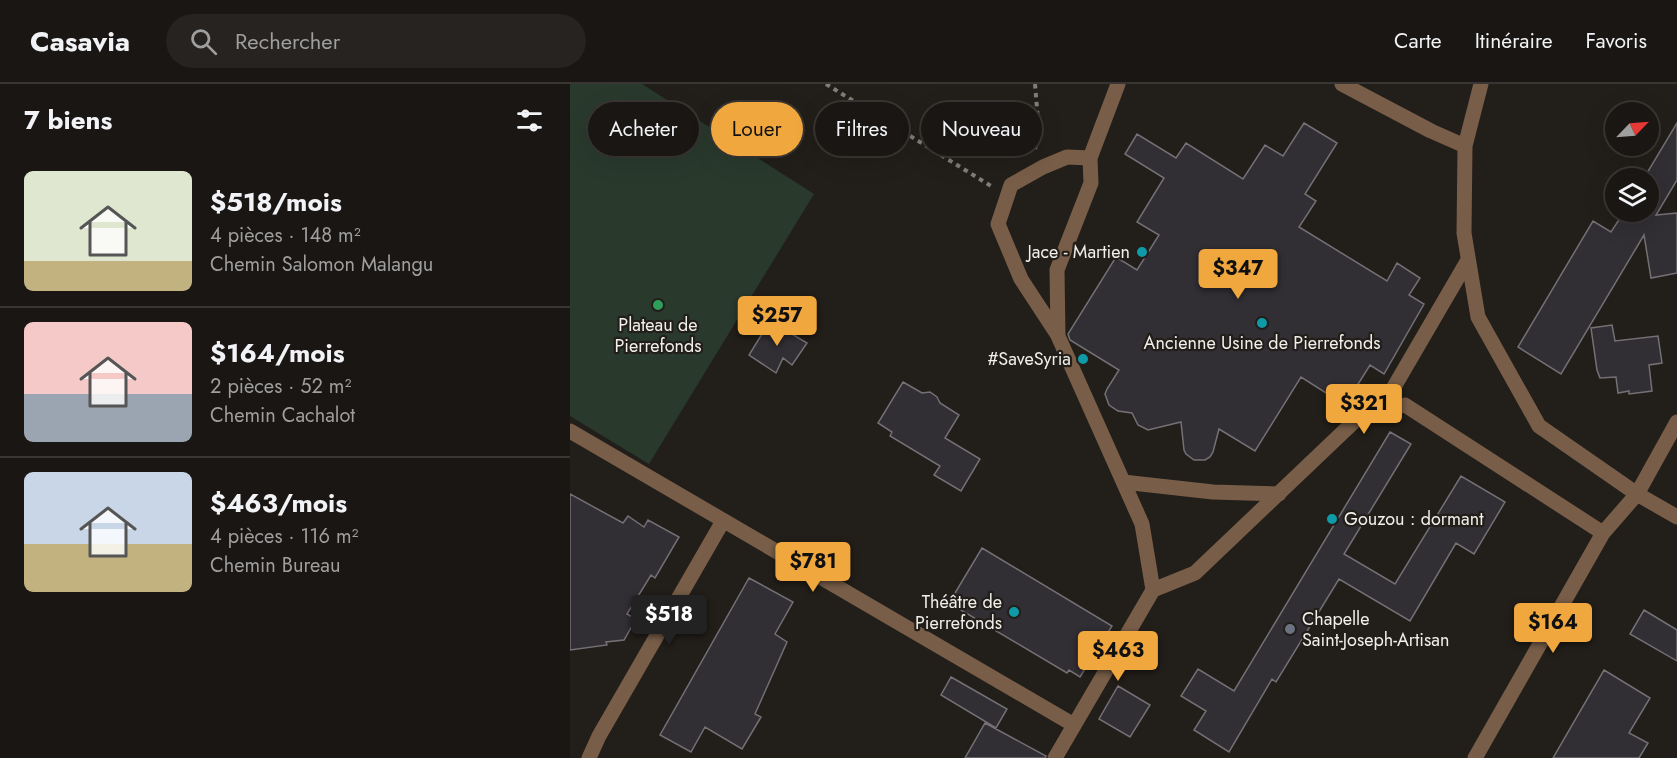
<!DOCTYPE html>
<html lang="fr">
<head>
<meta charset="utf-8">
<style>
  :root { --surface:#1a1613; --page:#272321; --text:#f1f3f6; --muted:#9f9fa0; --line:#383533; --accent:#f0a73e }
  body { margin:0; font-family:Jost,sans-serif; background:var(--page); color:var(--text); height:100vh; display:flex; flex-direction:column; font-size:22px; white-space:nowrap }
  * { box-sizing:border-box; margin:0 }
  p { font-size:20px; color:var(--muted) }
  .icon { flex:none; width:33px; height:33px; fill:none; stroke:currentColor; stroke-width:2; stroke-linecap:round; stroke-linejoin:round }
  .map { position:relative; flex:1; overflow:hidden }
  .panel { display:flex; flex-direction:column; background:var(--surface); width:570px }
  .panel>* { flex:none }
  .hud { position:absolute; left:18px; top:18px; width:570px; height:54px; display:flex; gap:12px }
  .needle { width:39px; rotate:65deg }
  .buttons { position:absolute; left:1035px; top:18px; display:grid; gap:12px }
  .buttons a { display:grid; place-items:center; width:54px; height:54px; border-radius:50%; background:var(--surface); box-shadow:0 6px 24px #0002,0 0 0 2px var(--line); font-size:30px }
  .price { position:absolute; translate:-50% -51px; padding:0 14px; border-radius:6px; background:var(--accent); color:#111; font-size:20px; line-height:39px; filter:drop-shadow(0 2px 3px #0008) }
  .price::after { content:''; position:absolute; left:50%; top:36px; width:18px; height:14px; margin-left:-9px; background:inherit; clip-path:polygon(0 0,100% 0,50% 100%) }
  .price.on { background:#222; color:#fff }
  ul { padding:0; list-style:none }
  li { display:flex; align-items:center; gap:18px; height:150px; padding:0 24px }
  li+li { border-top:2px solid var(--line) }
  li span { display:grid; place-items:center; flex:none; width:168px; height:120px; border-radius:9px; color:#555 }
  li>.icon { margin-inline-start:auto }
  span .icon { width:72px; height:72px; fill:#fffc; stroke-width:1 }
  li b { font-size:26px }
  h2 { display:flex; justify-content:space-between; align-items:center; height:72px; padding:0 24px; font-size:26px }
  .pill { padding:0 21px; border-radius:27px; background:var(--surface); box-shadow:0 6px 24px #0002,0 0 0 2px var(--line); font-size:21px; line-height:54px }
  .pill.on { background:var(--accent); color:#111 }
  header { display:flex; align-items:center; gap:36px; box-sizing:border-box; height:84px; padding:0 30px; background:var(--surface); border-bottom:2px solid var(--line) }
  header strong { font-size:28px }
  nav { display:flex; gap:33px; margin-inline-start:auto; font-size:21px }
  .search { width:420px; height:54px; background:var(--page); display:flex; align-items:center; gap:15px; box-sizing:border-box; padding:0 21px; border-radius:33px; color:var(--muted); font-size:22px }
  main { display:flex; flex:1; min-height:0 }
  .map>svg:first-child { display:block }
</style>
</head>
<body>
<header>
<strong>Casavia</strong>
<div class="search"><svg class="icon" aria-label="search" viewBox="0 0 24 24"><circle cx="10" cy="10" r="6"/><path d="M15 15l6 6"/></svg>Rechercher</div>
<nav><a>Carte</a><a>Itinéraire</a><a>Favoris</a></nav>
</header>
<main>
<section class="panel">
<h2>7 biens<svg class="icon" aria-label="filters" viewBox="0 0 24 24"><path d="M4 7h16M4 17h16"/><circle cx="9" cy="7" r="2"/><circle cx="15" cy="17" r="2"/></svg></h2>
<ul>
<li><span style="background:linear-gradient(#dfe7d0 75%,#c2b280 0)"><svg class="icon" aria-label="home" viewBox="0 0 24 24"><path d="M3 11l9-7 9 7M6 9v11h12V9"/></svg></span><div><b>$518/mois</b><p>4 pièces · 148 m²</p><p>Chemin Salomon Malangu</p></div></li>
<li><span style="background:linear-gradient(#f6c9c9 60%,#9aa5b1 0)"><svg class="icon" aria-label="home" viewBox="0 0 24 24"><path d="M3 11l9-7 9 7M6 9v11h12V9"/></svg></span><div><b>$164/mois</b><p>2 pièces · 52 m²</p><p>Chemin Cachalot</p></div></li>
<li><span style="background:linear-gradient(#c9d6e8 60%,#c2b280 0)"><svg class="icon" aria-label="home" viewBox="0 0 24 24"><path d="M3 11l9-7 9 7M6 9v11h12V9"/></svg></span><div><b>$463/mois</b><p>4 pièces · 116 m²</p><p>Chemin Bureau</p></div></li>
</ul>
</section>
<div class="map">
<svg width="1107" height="674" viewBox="0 0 1107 674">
  <rect width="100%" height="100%" fill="#221e19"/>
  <path fill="#293a2d" d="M 0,0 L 72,0 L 244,110 L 79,380 L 0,332 Z"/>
  <path fill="#312e34" stroke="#747076" stroke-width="1.5" d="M 734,39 L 767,59 L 735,110 L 746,117 L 729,143 L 817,197 L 827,179 L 850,194 L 839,211 L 854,220 L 814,290 L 800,281 L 775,321 L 731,293 L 685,367 L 649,345 L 643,368 L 640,373 L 635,376 L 624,376 L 616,370 L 614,366 L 611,338 L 578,346 L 568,341 L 562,329 L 548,327 L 539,321 L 535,310 L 537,305 L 549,286 L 500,256 L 498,250 L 546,173 L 567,186 L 589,151 L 567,138 L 594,94 L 555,70 L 567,50 L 606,74 L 616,59 L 673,95 L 695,61 L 713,72 Z
    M 1107,39 L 1107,96 L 1086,131 L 1107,129 L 1107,189 L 1081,194 L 1074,151 L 991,290 L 948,263 L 1023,137 L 1041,148 L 1054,128 L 1078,128 L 1078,94 L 1074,94 Z
    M 200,237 L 237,259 L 222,281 L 213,274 L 206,289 L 179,271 Z
    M 1042,241 L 1045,257 L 1088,252 L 1092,279 L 1079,281 L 1082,307 L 1059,310 L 1059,307 L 1048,309 L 1046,293 L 1030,294 L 1027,286 L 1021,244 Z
    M 333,298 L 352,309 L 360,308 L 367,313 L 370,319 L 389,331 L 375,354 L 410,375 L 391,407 L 364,391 L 370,382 L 320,352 L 322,348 L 308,339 Z
    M 820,348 L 841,360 L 774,470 L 825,500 L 891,392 L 935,418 L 904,470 L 886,459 L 840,537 L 769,495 L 706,598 L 702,595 L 659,668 L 624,646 L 636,627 L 611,612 L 628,585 L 664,607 Z
    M 0,410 L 53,439 L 58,432 L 74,443 L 78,436 L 109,453 L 85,494 L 81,491 L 57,530 L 66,535 L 54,556 L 36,558 L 37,561 L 0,566 Z
    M 412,464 L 542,542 L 510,593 L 499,586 L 497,589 L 379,519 Z
    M 179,494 L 223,518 L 205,550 L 217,558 L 185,630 L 191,633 L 172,665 L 135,643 L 121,668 L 90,651 Z
    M 1074,526 L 1107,546 L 1107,577 L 1060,550 Z
    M 1034,586 L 1080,614 L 1059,649 L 1078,659 L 1069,674 L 983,674 Z
    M 381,593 L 437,625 L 426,644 L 371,611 Z
    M 548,602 L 580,621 L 560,653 L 529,635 Z
    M 415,639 L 476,672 L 475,674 L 395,674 Z"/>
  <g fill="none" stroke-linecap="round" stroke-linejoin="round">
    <path stroke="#817e79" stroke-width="4" stroke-dasharray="4.5 4.5" stroke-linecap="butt" d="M 256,0 L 421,102
      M 465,0 L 469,49 L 465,65"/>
    <path stroke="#785d48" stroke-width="15" d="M 548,0 L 520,74 L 521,99 L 487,186 L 488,252 L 572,440 L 583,506
      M 772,0 L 861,47 L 895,62
      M 911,0 L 895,62 L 894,149 L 908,233 L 969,342 L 1067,410 L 1107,433
      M 487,250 L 451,195 L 428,140 L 441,101 L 473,83 L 497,73 L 520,74
      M 810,327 L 898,176
      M 0,347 L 504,641
      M 553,398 L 643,408 L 709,410
      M 583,506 L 625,489 L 791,331 L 835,321 L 1033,449
      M 19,674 L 29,652 L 153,437
      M 485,674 L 583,506
      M 905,674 L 1033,449 L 1067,410 L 1107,338"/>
  </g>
  <g fill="#0f9aa8" stroke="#221e19" stroke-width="2">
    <circle cx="572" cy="168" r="6"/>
    <circle cx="692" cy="239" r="6"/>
    <circle cx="513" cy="275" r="6"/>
    <circle cx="762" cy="435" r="6"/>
    <circle cx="444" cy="528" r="6"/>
  </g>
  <circle fill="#2e9e5b" stroke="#221e19" stroke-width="2" cx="88" cy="221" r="6"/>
  <circle fill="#6b7280" stroke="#221e19" stroke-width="2" cx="720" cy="545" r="6"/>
  <g text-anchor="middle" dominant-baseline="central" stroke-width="4.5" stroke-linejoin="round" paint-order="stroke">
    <g font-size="18" fill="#f1efeb" stroke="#221e19" text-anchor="end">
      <text x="560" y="168">Jace - Martien</text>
      <text x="88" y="241" text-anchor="middle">Plateau de<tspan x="88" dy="21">Pierrefonds</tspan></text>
      <text x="692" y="259" text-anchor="middle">Ancienne Usine de Pierrefonds</text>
      <text x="501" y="275">#SaveSyria</text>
      <text x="774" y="435" text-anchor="start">Gouzou : dormant</text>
      <text x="432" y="518">Théâtre de<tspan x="432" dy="21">Pierrefonds</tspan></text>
      <text x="732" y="535" text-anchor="start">Chapelle<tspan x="732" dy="21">Saint-Joseph-Artisan</tspan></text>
    </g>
  </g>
</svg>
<div class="buttons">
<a><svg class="needle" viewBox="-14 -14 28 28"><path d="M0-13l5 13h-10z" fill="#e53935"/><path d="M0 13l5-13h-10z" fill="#9f9fa0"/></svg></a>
<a><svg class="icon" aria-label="layers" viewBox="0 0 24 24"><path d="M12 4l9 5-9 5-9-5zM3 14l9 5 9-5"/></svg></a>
</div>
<b class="price" style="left:668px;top:216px">$347</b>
<b class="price" style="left:207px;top:263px">$257</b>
<b class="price" style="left:794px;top:351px">$321</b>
<b class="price" style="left:243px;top:509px">$781</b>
<b class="price on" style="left:99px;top:562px">$518</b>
<b class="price" style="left:983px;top:570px">$164</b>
<b class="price" style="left:548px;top:598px">$463</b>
<div class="hud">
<a class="pill">Acheter</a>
<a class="pill on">Louer</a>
<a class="pill">Filtres</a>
<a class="pill">Nouveau</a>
</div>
</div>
</main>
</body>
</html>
